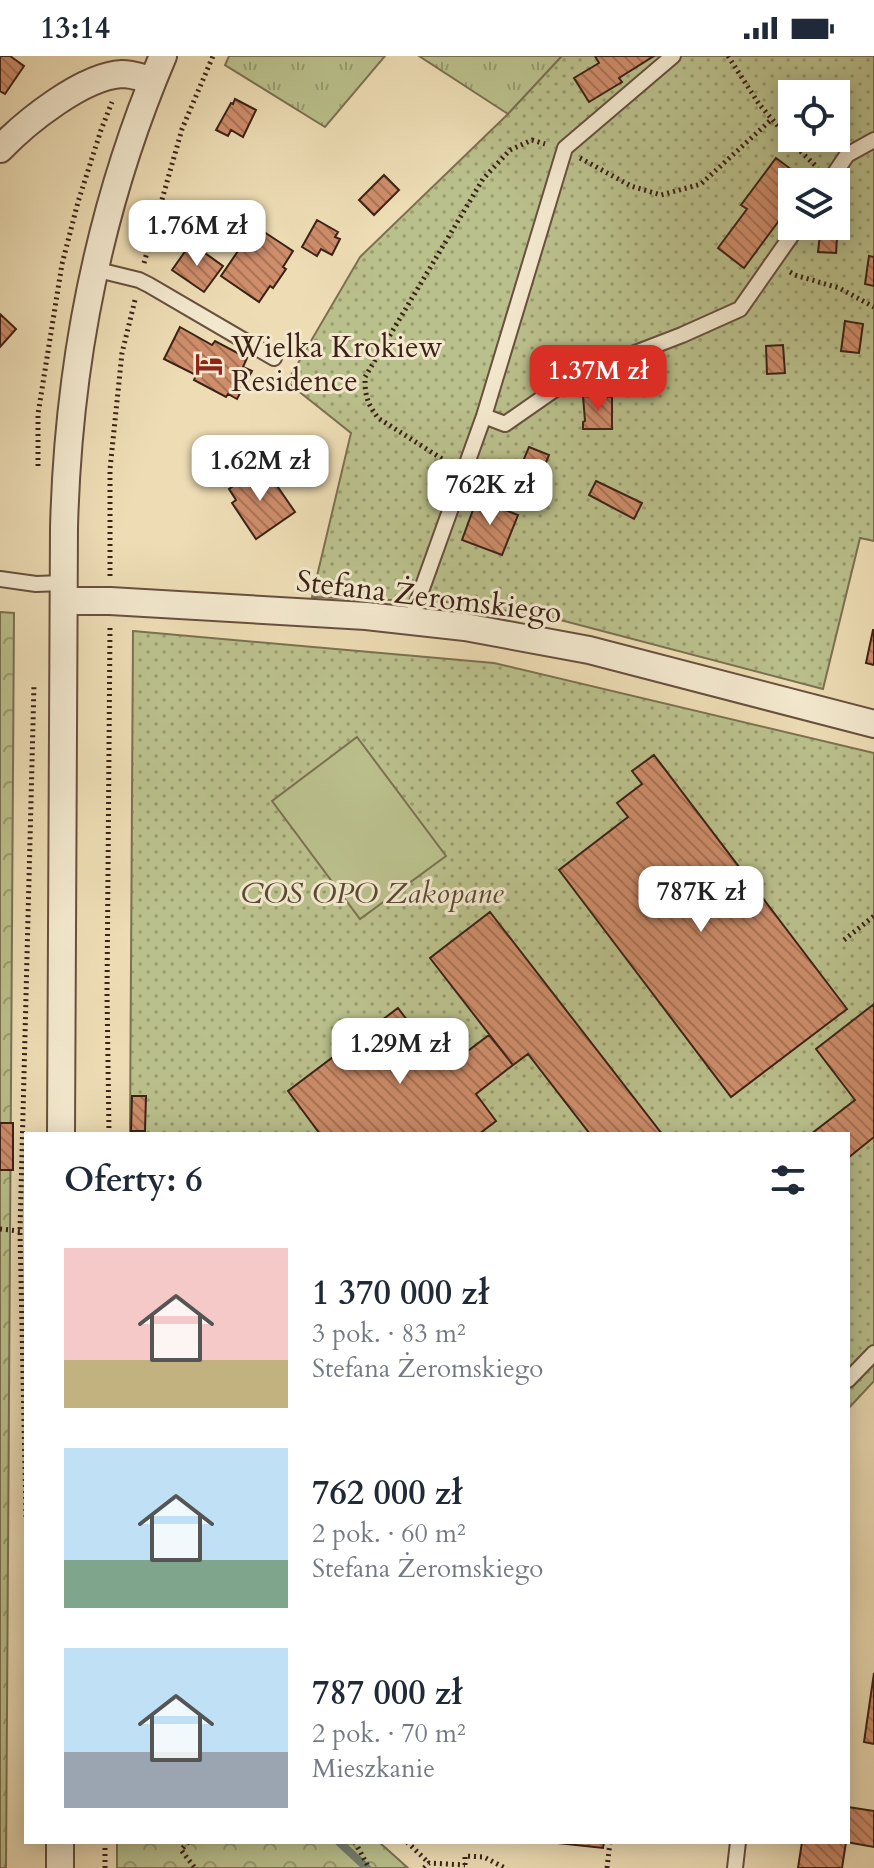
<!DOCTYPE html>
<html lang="pl">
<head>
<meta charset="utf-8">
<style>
  :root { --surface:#fff; --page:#f2f2f3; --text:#1f2937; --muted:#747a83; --accent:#d93025 }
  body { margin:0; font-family:Cardo,serif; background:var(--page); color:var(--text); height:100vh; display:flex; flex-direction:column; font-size:30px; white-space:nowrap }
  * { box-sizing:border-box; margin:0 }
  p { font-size:26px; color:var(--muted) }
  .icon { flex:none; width:44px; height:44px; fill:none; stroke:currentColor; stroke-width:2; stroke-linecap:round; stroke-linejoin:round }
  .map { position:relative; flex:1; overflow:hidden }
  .side { position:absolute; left:24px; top:1076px; width:826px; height:712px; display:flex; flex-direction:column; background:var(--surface); border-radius:0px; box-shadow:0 4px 20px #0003 }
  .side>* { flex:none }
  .tools { position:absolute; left:778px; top:24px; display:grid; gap:16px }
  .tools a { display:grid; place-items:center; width:72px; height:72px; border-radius:0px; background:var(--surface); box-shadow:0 4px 20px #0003; font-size:40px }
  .price { position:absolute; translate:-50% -68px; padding:0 18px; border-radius:16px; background:#fff; color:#222; font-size:26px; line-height:52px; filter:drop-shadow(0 2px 4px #0008) }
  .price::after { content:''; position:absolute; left:50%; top:48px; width:24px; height:18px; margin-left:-12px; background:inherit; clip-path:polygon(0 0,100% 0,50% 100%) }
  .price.current { background:var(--accent); color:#fff }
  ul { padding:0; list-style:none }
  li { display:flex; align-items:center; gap:24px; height:200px; padding:0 40px }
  li span { display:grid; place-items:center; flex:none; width:224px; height:160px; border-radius:0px; color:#555 }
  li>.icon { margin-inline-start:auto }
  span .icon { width:96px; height:96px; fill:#fffc; stroke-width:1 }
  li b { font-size:34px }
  h2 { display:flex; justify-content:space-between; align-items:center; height:96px; padding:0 40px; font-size:34px }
  .status { display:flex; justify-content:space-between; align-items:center; height:56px; padding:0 40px; background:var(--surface); direction:ltr }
  .status svg { height:22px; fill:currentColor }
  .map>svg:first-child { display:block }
</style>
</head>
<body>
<div class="status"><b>13:14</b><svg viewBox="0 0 49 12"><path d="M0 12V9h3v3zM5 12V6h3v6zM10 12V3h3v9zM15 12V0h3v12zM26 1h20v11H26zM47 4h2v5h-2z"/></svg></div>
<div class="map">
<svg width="874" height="1812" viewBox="0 0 874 1812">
  <defs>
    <pattern id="grass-tufts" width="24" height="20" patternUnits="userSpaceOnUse" patternTransform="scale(2)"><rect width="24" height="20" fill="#bac08c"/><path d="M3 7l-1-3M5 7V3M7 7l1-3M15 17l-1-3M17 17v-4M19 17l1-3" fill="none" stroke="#989c71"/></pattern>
    <pattern id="forest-crowns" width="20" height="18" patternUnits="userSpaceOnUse" patternTransform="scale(2)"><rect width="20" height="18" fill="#bac08c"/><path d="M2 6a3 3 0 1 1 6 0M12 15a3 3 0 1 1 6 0" fill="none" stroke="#989c71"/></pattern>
    <pattern id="park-dots" width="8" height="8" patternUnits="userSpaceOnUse" patternTransform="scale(2)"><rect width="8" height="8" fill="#bac08c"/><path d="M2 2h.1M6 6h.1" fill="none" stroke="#989c71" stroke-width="1.8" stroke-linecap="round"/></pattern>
    <pattern id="building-back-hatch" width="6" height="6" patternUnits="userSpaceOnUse" patternTransform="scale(2)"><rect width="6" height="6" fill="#ce8d6b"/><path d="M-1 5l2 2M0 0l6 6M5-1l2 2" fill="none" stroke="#a87357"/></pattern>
  </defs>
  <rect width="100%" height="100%" fill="#eddcb4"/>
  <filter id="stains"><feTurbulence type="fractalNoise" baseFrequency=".0025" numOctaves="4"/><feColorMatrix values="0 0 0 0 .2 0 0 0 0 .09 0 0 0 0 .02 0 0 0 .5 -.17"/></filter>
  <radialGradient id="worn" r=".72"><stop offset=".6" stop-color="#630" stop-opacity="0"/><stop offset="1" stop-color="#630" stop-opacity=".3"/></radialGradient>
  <path fill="url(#grass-tufts)" stroke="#7b7151" stroke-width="2" d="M 229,0 L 385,0 L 325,71 L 225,9 Z
    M 419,0 L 562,0 L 508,58 Z"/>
  <path fill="url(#forest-crowns)" stroke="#7b7151" stroke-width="2" d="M 0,556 L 14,557 L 6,1812 L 0,1812 Z
    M 117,1786 L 379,1786 L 408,1812 L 117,1812 Z"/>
  <path fill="url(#park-dots)" stroke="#7b7151" stroke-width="2" fill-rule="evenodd" d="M 562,0 L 874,0 L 874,485 L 860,482 L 823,633 L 549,561 L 446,546 L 312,541 L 351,377 L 287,326 L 360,201 L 508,58 ZM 792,38 L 836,38 L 836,82 L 792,82 ZM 792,126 L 836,126 L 836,170 L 792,170 Z
    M 133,575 L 494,607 L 874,697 L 874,1325 L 848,1353 L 848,1078 L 130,1078 Z"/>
  <path fill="#bac08c" stroke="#7b7151" stroke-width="2" d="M 357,681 L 446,800 L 360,863 L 272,745 Z"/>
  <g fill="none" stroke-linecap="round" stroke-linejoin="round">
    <path stroke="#747e6d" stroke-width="8" d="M 339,1786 L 367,1812"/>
  </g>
  <path fill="url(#building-back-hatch)" stroke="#3c2216" stroke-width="2" d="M 0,0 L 10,0 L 24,10 L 5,38 L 0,35 Z
    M 595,0 L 654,0 L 619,22 L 622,26 L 589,46 L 574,22 L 599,7 Z
    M 235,43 L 256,54 L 243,81 L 231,74 L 228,80 L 216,74 L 231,47 L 233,48 Z
    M 776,102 L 808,126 L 792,126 L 792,147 L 744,212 L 718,192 L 747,153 L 741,149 Z
    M 384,119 L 399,134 L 374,159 L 359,144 Z
    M 317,164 L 338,176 L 335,181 L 340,183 L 332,199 L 321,193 L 317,200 L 302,191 Z
    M 836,167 L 838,167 L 836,197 L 818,196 L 821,170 L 836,170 Z
    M 255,170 L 293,195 L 283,211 L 286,213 L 273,232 L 270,230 L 259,246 L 221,220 Z
    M 191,187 L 223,210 L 204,236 L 172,214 Z
    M 869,200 L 874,201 L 874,230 L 865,228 Z
    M 0,258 L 16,273 L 0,291 Z
    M 845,265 L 863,268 L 859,297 L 841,295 Z
    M 180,271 L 212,289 L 215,285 L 247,302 L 243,311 L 252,315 L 237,343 L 228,338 L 226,341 L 194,324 L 196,319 L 164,303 Z
    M 783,289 L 785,317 L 767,318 L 766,290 Z
    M 583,340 L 612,341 L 612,373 L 583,373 L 583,366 L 585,365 Z
    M 529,391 L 549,399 L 532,440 L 512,431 Z
    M 259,413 L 266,424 L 271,421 L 295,456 L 256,483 L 232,447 L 236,444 L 229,433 Z
    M 596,425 L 642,447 L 634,463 L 589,439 Z
    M 477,443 L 518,459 L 502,499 L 462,484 Z
    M 873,574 L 874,574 L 874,609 L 866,607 Z
    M 654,699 L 847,953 L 731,1041 L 559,814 L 628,761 L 617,747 L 642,728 L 632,715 Z
    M 490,856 L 662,1078 L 590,1078 L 528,998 L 513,1009 L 430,902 Z
    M 874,948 L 874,1081 L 848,1102 L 848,1078 L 811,1078 L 855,1044 L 816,993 Z
    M 398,952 L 444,1013 L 489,979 L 513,1009 L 476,1038 L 496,1065 L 479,1078 L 320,1078 L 288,1035 Z
    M 132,1040 L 146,1040 L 145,1075 L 131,1075 Z
    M 0,1067 L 13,1067 L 13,1114 L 0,1114 Z
    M 874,1617 L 874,1688 L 864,1686 Z
    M 848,1751 L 874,1755 L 874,1791 L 846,1786 L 842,1812 L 798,1812 L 802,1786 L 848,1786 Z
    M 548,1786 L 604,1786 L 603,1792 Z"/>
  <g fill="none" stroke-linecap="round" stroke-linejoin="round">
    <g stroke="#68503e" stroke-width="18">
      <path id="service" d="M 829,126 L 847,99 L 874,84
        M 94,213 L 139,224 L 149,229 L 274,302
        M 484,360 L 505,368 L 561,329 L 604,309 L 682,279 L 740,253 L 798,170
        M 0,523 L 36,528 L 63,527
        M 410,566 L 484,360 L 565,92 L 673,0
        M 848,1324 L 874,1297
        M 735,1812 L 738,1786"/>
    </g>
    <g stroke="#68503e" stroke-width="30">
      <path id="minor" d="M 0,93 C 26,66 83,20 122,18 C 132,18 143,22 152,24
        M 64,545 L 110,545 L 366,560 L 465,571 L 589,594 L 874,668
        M 61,1078 L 64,472 C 68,309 99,150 163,0
        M 60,1812 L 60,1786"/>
    </g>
    <path stroke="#3c2216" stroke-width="5" stroke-dasharray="2 4" stroke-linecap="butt" d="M 728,0 L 759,48 L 796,91 L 818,112
      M 580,102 L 631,130 L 661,139 L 701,128 L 772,63
      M 144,207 L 182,73 L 213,0
      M 790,216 L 795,219 L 839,232 L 874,251
      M 447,406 L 378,362 C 367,347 365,340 365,321 L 483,123 L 510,94 L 532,84 L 545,88
      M 38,410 L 38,358 L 62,208 L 78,146 L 101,74 L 112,46
      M 110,520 L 110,413 L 122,297 L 135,244
      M 844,884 L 874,860
      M 109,1078 L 107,937 L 110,570
      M 0,1173 L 20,1175
      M 26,1461 L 20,1175 L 34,628
      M 188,1786 L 181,1794 L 195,1812
      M 355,1786 L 369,1812
      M 407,1786 L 429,1807
      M 465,1809 L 465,1800 L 484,1801 L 505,1812
      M 105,1812 L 105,1786
      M 424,1812 L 429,1807 L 465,1809
      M 607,1812 L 610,1786"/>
    <use href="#service" stroke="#f3e8ce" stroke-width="14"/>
    <use href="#minor" stroke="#f3e8ce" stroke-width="26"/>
  </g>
  <defs>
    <g id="hotel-bare" transform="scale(2.16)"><path d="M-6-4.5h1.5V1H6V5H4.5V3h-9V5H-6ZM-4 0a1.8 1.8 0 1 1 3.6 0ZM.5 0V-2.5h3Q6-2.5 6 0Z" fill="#8f2418" stroke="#f3e8ce" stroke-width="2.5" paint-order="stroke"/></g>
  </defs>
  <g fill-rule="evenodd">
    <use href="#hotel-bare" x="209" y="308"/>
  </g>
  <g text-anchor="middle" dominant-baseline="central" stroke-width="6" stroke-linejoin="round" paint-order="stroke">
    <g font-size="30" fill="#3c2216" stroke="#f3e8ce" text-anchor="start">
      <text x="231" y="291">Wielka Krokiew<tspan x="231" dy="34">Residence</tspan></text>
    </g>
    <g font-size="30" fill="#3c2216" stroke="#f3e8ce">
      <text transform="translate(429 541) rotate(7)">Stefana Żeromskiego</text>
    </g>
    <g font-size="30" font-style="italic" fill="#5c4a34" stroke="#f3e8ce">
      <text x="372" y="837">COS OPO Zakopane</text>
    </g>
  </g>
  <rect width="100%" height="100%" filter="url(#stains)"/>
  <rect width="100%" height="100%" fill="url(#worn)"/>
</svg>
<div class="tools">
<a><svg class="icon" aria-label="locate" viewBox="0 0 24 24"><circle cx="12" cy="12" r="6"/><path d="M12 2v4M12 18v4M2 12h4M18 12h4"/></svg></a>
<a><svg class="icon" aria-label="layers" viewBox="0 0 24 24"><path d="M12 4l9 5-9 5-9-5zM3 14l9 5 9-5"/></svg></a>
</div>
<b class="price" style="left:197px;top:212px">1.76M zł</b>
<b class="price current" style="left:598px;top:357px">1.37M zł</b>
<b class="price" style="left:260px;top:447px">1.62M zł</b>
<b class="price" style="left:490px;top:471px">762K zł</b>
<b class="price" style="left:701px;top:878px">787K zł</b>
<b class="price" style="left:400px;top:1030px">1.29M zł</b>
<section class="side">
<h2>Oferty: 6<svg class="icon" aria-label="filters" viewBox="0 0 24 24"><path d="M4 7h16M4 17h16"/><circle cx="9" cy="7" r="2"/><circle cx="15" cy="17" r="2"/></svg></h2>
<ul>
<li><span style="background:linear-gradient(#f6c9c9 70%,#c2b280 0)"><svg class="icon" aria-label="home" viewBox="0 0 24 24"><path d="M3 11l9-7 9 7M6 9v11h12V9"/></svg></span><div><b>1 370 000 zł</b><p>3 pok. · 83 m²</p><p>Stefana Żeromskiego</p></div></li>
<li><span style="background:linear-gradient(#bfe0f5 70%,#7fa58c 0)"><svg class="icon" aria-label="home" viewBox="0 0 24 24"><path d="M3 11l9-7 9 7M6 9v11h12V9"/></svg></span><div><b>762 000 zł</b><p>2 pok. · 60 m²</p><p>Stefana Żeromskiego</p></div></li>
<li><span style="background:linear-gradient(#bfe0f5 65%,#9aa5b1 0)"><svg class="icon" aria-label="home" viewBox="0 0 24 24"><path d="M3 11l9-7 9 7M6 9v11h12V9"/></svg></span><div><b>787 000 zł</b><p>2 pok. · 70 m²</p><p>Mieszkanie</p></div></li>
</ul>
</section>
</div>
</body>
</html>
